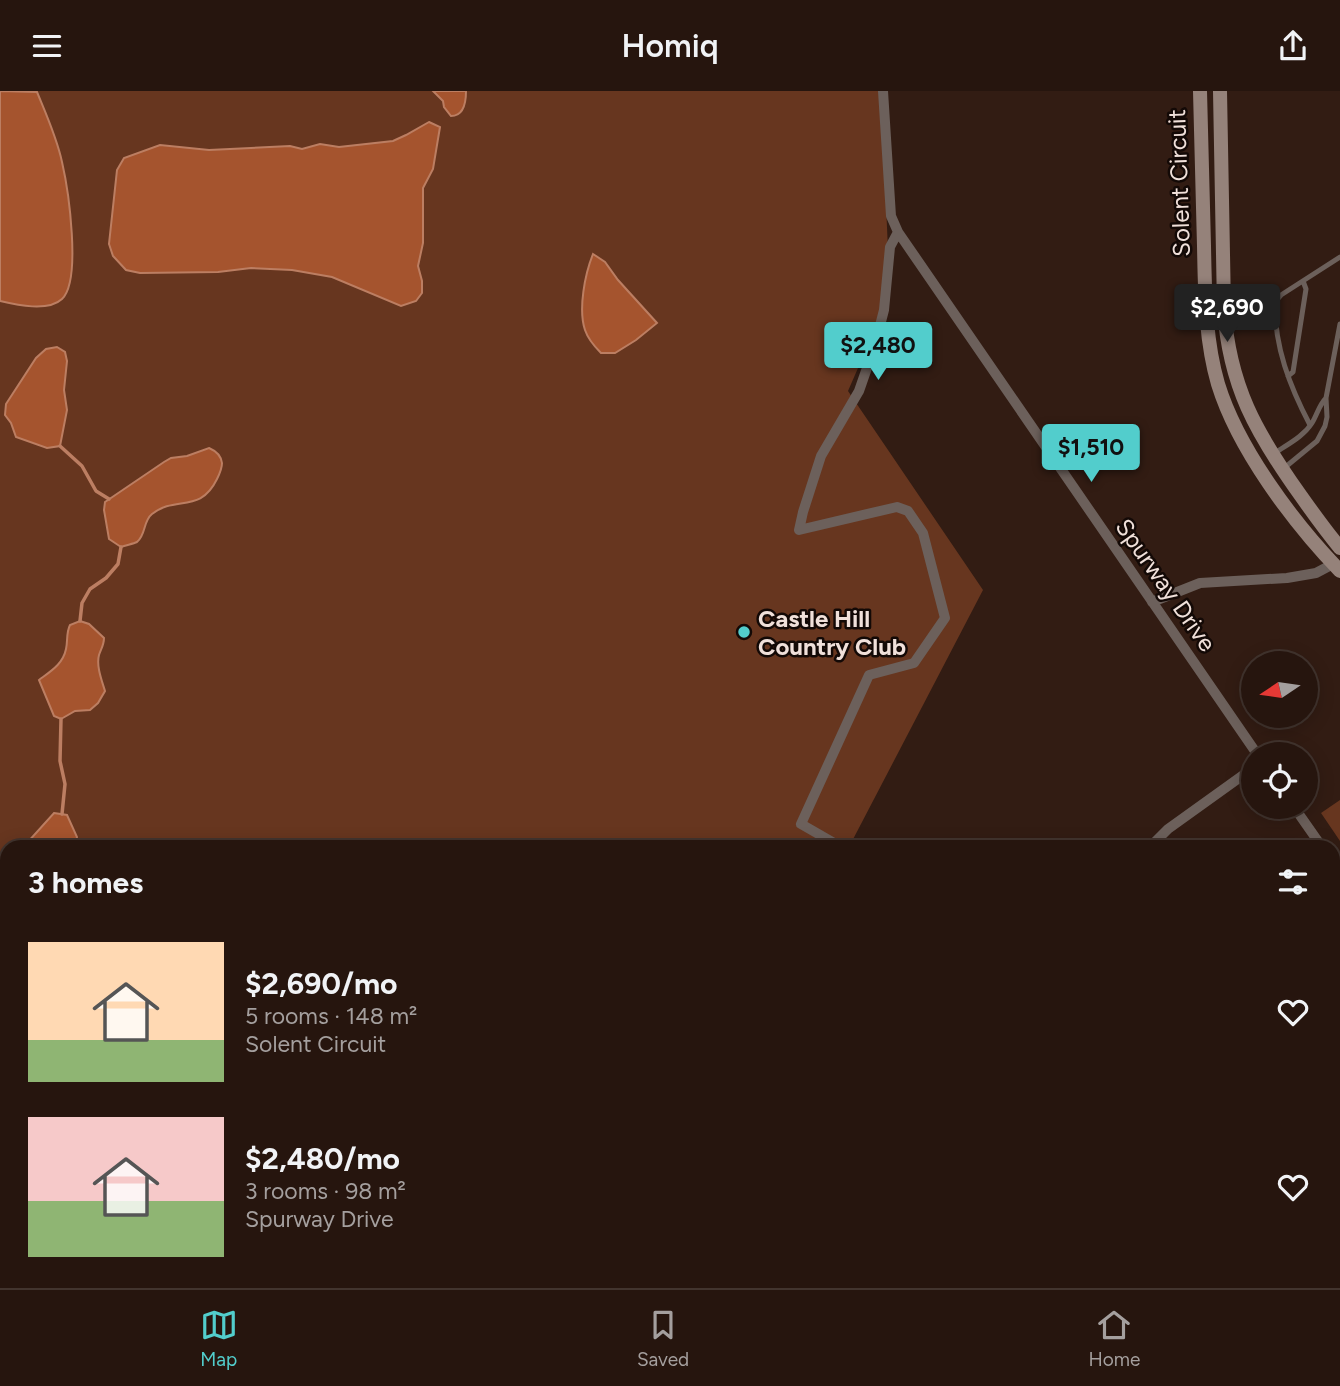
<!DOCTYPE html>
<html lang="en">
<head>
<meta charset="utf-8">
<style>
  :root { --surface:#26150e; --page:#2e1e17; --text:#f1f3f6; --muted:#a49f9e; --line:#42342e; --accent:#52cdcc }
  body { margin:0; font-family:Figtree,sans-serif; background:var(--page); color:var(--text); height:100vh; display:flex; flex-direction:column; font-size:26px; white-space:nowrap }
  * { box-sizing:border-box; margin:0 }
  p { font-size:23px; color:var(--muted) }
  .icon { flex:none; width:38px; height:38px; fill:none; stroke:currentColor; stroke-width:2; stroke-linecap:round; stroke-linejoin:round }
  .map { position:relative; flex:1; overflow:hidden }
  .side { position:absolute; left:0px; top:749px; width:1340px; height:448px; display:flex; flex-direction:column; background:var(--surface); border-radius:21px 21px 0 0; box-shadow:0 4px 18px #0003,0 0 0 2px var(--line) }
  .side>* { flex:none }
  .needle { width:46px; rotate:257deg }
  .fabs { position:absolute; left:1241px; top:560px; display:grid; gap:14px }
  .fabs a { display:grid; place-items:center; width:77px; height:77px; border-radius:50%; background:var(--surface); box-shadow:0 4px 18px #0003,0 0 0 2px var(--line); font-size:35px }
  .price { position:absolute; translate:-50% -60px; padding:0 16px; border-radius:7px; background:var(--accent); color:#111; font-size:23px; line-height:46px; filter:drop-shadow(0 2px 4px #0008) }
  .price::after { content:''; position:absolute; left:50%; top:42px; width:21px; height:16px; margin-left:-10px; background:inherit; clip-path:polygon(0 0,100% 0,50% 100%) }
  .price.selected { background:#222; color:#fff }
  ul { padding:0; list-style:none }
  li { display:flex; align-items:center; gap:21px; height:175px; padding:0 28px }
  li span { display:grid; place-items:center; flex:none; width:196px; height:140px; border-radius:0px; color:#555 }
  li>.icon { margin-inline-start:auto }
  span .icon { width:84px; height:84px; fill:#fffc; stroke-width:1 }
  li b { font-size:30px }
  h2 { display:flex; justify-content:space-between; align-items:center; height:84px; padding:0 28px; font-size:30px }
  header { display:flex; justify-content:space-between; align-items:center; height:91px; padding:0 28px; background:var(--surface); font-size:32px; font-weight:600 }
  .tab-bar { display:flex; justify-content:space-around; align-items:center; height:98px; border-top:2px solid var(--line); background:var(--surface); font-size:19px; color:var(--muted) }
  .tab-bar a { display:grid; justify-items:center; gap:4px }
  .tab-bar .selected { color:var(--accent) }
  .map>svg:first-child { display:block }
</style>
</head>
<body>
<header><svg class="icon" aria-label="menu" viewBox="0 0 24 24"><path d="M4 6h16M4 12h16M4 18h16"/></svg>Homiq<svg class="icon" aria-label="share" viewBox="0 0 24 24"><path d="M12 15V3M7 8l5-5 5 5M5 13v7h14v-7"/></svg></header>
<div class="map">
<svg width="1340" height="1197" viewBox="0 0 1340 1197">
  <rect width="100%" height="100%" fill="#321c13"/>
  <path fill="#67361f" d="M 0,0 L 881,0 L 888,159 L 882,222 L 848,300 L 983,499 L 849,756 L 7,756 L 7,1190 L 631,1190 L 627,1197 L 0,1197 Z
    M 1340,709 L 1340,757 L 1340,750 L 1321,722 Z
    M 1221,1190 L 1256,1190 L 1261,1197 L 1216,1197 Z"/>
  <path fill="#a5542e" stroke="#bc7e62" stroke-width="2" d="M 0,0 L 37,1 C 46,23 57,47 62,71 C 68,97 82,189 62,208 C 48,221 17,214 0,210 Z
    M 433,0 L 466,0 C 466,11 464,25 451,25 L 444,16 L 443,10 Z
    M 429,31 L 440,36 L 433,78 L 423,97 L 423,152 L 418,175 L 422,190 L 422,202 L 416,210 L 401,215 L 332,186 L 292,179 L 251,177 L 218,181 L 140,182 L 126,179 L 113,165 L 109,153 L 117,79 L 124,67 L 160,54 L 209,59 L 290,55 L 302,58 L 320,53 L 339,56 L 393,50 L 406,44 Z
    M 593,163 L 605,171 L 618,189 L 657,232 L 636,249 L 615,262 L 601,262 C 594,255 588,248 585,239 C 578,218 585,183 593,163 Z
    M 57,256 L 65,261 L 67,270 L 64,299 L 67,319 L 60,355 L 47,357 L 16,346 L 11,332 L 5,324 L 6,313 L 36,267 L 46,258 Z
    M 209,357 C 216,360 221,364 222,372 C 222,378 220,382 217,388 C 200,423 176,404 152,423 C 143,430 146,444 137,451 C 133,453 126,454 121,456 L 109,448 L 104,419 L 105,411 L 164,371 L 171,367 L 187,365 Z
    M 80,530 L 89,533 L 104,547 C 104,554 101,558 99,564 C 96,575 102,590 105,600 L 98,612 L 90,619 L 75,620 L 61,628 L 54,625 L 39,589 C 51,580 63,573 66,558 C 68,549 66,542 70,534 Z
    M 54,722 L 67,724 L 77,746 L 75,756 L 27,756 L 27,752 Z
    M 7,789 L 7,849 L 0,847 L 0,793 Z
    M 7,937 L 7,989 L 0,993 L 0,938 Z"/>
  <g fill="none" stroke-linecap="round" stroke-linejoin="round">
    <path stroke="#bc7e62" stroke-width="3.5" d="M 60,355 L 82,375 L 96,400 L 109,408
      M 80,530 L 82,512 L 90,498 L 106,487 L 118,473 L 121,456
      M 61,628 L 60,670 L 65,693 L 62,723
      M 0,856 L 1,865 L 7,874
      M 1334,886 L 1340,883
      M 1178,1197 L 1183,1190"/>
    <path stroke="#6c605b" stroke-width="5" d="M 1288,285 L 1293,281 L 1306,198 L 1303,190
      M 1310,334 C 1290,296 1274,255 1275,211 L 1281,204 L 1340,166
      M 1275,362 C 1288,353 1303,346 1312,332 C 1317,324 1319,314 1326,307
      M 1283,378 L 1317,350 L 1325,335 L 1327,326 L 1326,307 L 1340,233"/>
    <path stroke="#6c605b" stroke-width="10" d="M 883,0 L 891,125 L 898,141 L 1257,663
      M 1152,511 L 1200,492 L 1287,487 L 1316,482 L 1333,473
      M 1294,716 L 1322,756
      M 841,756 L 801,733 L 869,584 L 914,572 L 945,527 L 923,442 L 908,420 L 897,416 L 799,439 L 803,421 L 821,365 L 859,300 L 875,254 L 884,219 L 890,156 L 898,141
      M 1150,756 L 1168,738 L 1253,677
      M 1334,773 L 1340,782
      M 961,1190 L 966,1197
      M 667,1197 L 671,1190
      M 857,1197 L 861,1190
      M 1057,1197 L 1062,1190"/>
    <path stroke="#95827a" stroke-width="14" d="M 1200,0 C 1201,52 1203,103 1204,155 C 1205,202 1205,248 1218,293 C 1238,358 1293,431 1340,480
      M 1220,0 L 1224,217 C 1229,295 1256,342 1301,405 C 1313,422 1326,440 1340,457"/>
  </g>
  <circle fill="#52cdcc" stroke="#130906" stroke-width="2.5" cx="744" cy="541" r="7"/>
  <g text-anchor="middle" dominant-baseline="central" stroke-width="5" stroke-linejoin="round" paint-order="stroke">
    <g font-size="24" fill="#f0e0da" stroke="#130906">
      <text transform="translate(1179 92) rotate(-92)">Solent Circuit</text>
      <text transform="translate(1166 494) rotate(55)">Spurway Drive</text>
    </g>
    <g font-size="24" font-weight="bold" fill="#f0e0da" stroke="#130906" text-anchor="start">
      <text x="758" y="527">Castle Hill<tspan x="758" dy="28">Country Club</tspan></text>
    </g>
  </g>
</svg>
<div class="fabs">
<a><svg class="needle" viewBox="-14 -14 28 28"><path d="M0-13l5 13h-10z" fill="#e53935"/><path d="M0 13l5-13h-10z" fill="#a49f9e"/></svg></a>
<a><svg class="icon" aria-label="locate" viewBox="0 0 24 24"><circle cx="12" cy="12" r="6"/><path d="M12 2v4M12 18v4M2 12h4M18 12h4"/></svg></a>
</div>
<b class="price selected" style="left:1227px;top:253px">$2,690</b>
<b class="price" style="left:878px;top:291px">$2,480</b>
<b class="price" style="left:1091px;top:393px">$1,510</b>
<section class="side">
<h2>3 homes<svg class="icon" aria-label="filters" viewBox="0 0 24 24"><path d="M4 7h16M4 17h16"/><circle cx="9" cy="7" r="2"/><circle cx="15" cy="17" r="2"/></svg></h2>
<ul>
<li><span style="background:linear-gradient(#ffd9b3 70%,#8fb573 0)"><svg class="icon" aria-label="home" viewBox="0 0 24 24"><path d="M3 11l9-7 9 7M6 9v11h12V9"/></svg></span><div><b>$2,690/mo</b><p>5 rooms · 148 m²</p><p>Solent Circuit</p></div><svg class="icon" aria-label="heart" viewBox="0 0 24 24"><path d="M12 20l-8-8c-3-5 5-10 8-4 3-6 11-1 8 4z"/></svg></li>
<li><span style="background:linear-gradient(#f6c9c9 60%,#8fb573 0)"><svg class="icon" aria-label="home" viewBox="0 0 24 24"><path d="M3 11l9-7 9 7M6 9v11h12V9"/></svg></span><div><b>$2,480/mo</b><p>3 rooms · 98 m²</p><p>Spurway Drive</p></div><svg class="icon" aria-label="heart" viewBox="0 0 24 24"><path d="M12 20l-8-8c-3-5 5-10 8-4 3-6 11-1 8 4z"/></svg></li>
</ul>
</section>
</div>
<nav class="tab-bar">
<a class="selected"><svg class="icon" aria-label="map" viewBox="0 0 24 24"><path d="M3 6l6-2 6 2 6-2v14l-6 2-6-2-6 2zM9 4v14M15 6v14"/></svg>Map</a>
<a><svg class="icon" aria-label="saved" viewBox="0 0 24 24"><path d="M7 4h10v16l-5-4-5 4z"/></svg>Saved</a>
<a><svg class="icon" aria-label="home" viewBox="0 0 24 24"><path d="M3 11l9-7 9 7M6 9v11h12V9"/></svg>Home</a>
</nav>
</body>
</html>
